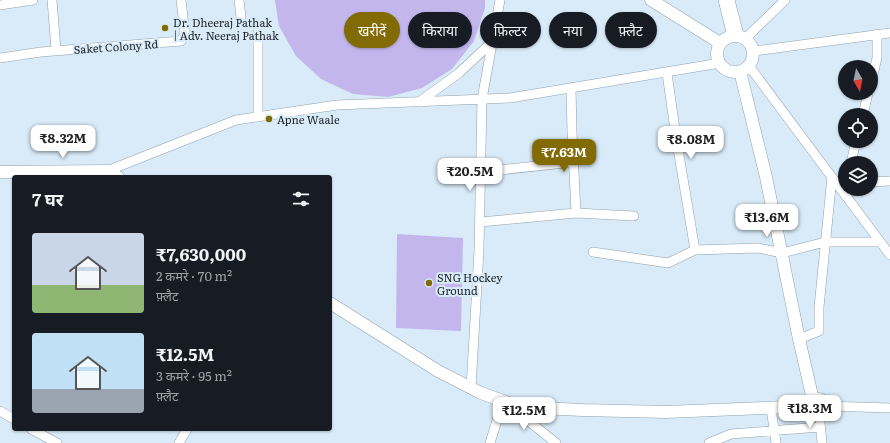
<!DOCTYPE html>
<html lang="hi">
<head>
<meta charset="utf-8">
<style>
  :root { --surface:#171b24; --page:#20242c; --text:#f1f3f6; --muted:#9ea1a6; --accent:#826a04 }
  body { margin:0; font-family:Literata,"Noto Sans Devanagari",serif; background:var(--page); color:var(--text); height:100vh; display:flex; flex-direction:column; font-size:15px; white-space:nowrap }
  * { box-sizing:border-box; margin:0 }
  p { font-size:13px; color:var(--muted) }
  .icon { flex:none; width:22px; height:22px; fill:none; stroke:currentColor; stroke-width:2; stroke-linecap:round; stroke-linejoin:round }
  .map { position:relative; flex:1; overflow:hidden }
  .sheet { position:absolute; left:12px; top:175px; width:320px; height:256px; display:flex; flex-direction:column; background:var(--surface); border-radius:4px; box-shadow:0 1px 3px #0004 }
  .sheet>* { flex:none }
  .top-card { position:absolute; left:344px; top:12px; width:380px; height:36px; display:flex; gap:8px }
  .needle { width:26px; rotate:171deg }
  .buttons { position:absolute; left:838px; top:60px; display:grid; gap:8px }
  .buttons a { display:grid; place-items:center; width:40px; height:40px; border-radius:50%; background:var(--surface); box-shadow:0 1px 3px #0004; font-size:20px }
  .price { position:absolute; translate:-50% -34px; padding:0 9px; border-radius:8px; background:#fff; color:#222; font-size:13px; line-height:26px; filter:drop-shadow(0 1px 2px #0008) }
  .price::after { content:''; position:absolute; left:50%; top:24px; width:12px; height:9px; margin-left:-6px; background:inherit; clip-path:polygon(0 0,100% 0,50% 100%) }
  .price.on { background:var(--accent); color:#fff }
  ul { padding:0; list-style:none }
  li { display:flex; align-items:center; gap:12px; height:100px; padding:0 20px }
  li span { display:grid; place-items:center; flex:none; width:112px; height:80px; border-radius:4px; color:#555 }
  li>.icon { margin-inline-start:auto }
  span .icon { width:48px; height:48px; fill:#fffc; stroke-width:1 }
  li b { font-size:17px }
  h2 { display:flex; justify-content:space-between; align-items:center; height:48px; padding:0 20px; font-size:17px }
  .chip { padding:0 14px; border-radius:18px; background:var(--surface); box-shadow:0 1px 3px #0004; font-size:14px; line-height:36px }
  .chip.on { background:var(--accent); color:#fff }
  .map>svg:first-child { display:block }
</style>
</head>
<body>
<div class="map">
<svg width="890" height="443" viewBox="0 0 890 443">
  <rect width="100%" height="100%" fill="#d9ebf8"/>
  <path fill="#c2b6ec" d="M 275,0 L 485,0 L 485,8 L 474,41 L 452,69 L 422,88 L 388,97 L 353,94 L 321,79 L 296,56 L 279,26 Z
    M 397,234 L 463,238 L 461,331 L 396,328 Z"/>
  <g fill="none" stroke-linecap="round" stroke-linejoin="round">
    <g stroke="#8fa1ad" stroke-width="10">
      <path id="street" d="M 52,0 L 56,50
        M 239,0 L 241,17
        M 723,0 L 732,36
        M 730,0 L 739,35
        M 0,5 L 33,0
        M 258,32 L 258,117
        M 746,38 L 785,0
        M 754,51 L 890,33
        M 0,58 L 41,52 L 181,41 L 185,34 L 181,0
        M 749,66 L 890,255
        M 667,73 L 676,137 L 695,250
        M 871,83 L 877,58 L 877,34
        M 571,88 L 572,132 L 576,213
        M 419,102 L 459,73 L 493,41
        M 863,115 L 868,93
        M 851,163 L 856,141
        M 107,171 L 236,120 L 337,105 L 510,98 L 720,63
        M 481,172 L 574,162
        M 871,182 L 890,181
        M 480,222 L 576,213 L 634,216
        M 593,252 L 668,263 L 695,250 L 758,248 L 782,253 L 825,242 L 880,242
        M 799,339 L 819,331 L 819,307 L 832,177
        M 471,388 L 479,250 L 482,99 L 500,0
        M 509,404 L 516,411 L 556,443
        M 825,406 L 890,408
        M 771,408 L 776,443
        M 0,411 L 14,419
        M 819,412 L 822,443
        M 31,429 L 57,443
        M 179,443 L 187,429
        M 490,443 L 503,401
        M 709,443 L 731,434 L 820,427"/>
    </g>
    <g stroke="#8fa1ad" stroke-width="13">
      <path id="secondary" d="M 651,0 L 720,43
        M717 54a18 18 0 1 1 36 0a18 18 0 1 1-36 0Z
        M 740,71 L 766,177 L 799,339 L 813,400
        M 0,172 L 107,171 L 118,177
        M 330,303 L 438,371 L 481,393 L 520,407 L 582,410 L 666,412 L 811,406
        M811 406a7 7 0 1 1 14 0a7 7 0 1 1-14 0Z"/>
    </g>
    <use href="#street" stroke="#fff" stroke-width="9"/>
    <use href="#secondary" stroke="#fff" stroke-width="12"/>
  </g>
  <g fill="#826a04" stroke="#d9ebf8" stroke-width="1.5">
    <circle cx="165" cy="28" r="4"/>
    <circle cx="269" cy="119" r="4"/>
    <circle cx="429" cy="283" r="4"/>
  </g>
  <g text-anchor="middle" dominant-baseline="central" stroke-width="4" stroke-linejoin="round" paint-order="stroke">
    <g font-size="11" fill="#1a2125" stroke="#d9ebf8" text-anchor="start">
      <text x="173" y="22">Dr. Dheeraj Pathak<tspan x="173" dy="13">| Adv. Neeraj Pathak</tspan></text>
      <text x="277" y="119">Apne Waale</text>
      <text x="437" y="277">SNG Hockey<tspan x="437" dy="13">Ground</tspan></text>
    </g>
    <g font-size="11" fill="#1a2125" stroke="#d9ebf8">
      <text transform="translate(116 46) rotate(-4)">Saket Colony Rd</text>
    </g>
  </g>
</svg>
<div class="buttons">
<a><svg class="needle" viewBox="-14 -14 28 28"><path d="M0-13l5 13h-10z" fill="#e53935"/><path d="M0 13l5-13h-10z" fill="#9ea1a6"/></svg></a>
<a><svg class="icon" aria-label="locate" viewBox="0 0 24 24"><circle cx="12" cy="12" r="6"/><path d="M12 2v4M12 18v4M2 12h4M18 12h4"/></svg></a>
<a><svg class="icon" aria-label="layers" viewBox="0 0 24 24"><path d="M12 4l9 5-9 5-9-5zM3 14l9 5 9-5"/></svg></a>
</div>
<b class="price" style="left:63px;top:159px">₹8.32M</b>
<b class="price" style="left:691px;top:160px">₹8.08M</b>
<b class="price on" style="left:564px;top:173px">₹7.63M</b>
<b class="price" style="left:470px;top:192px">₹20.5M</b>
<b class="price" style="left:767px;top:238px">₹13.6M</b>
<b class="price" style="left:810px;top:429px">₹18.3M</b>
<b class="price" style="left:524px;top:431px">₹12.5M</b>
<div class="top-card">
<a class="chip on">खरीदें</a>
<a class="chip">किराया</a>
<a class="chip">फ़िल्टर</a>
<a class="chip">नया</a>
<a class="chip">फ़्लैट</a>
</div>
<section class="sheet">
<h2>7 घर<svg class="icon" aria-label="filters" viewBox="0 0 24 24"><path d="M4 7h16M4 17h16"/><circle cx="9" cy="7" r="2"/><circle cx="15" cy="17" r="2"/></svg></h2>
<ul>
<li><span style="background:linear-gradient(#c9d6e8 65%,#8fb573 0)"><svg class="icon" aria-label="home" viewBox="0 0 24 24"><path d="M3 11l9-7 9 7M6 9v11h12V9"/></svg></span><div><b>₹7,630,000</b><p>2 कमरे · 70 m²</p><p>फ़्लैट</p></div></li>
<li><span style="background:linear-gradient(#bfe0f5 70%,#9aa5b1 0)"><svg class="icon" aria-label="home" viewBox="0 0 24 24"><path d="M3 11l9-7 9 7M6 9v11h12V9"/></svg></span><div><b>₹12.5M</b><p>3 कमरे · 95 m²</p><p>फ़्लैट</p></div></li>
</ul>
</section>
</div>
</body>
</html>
